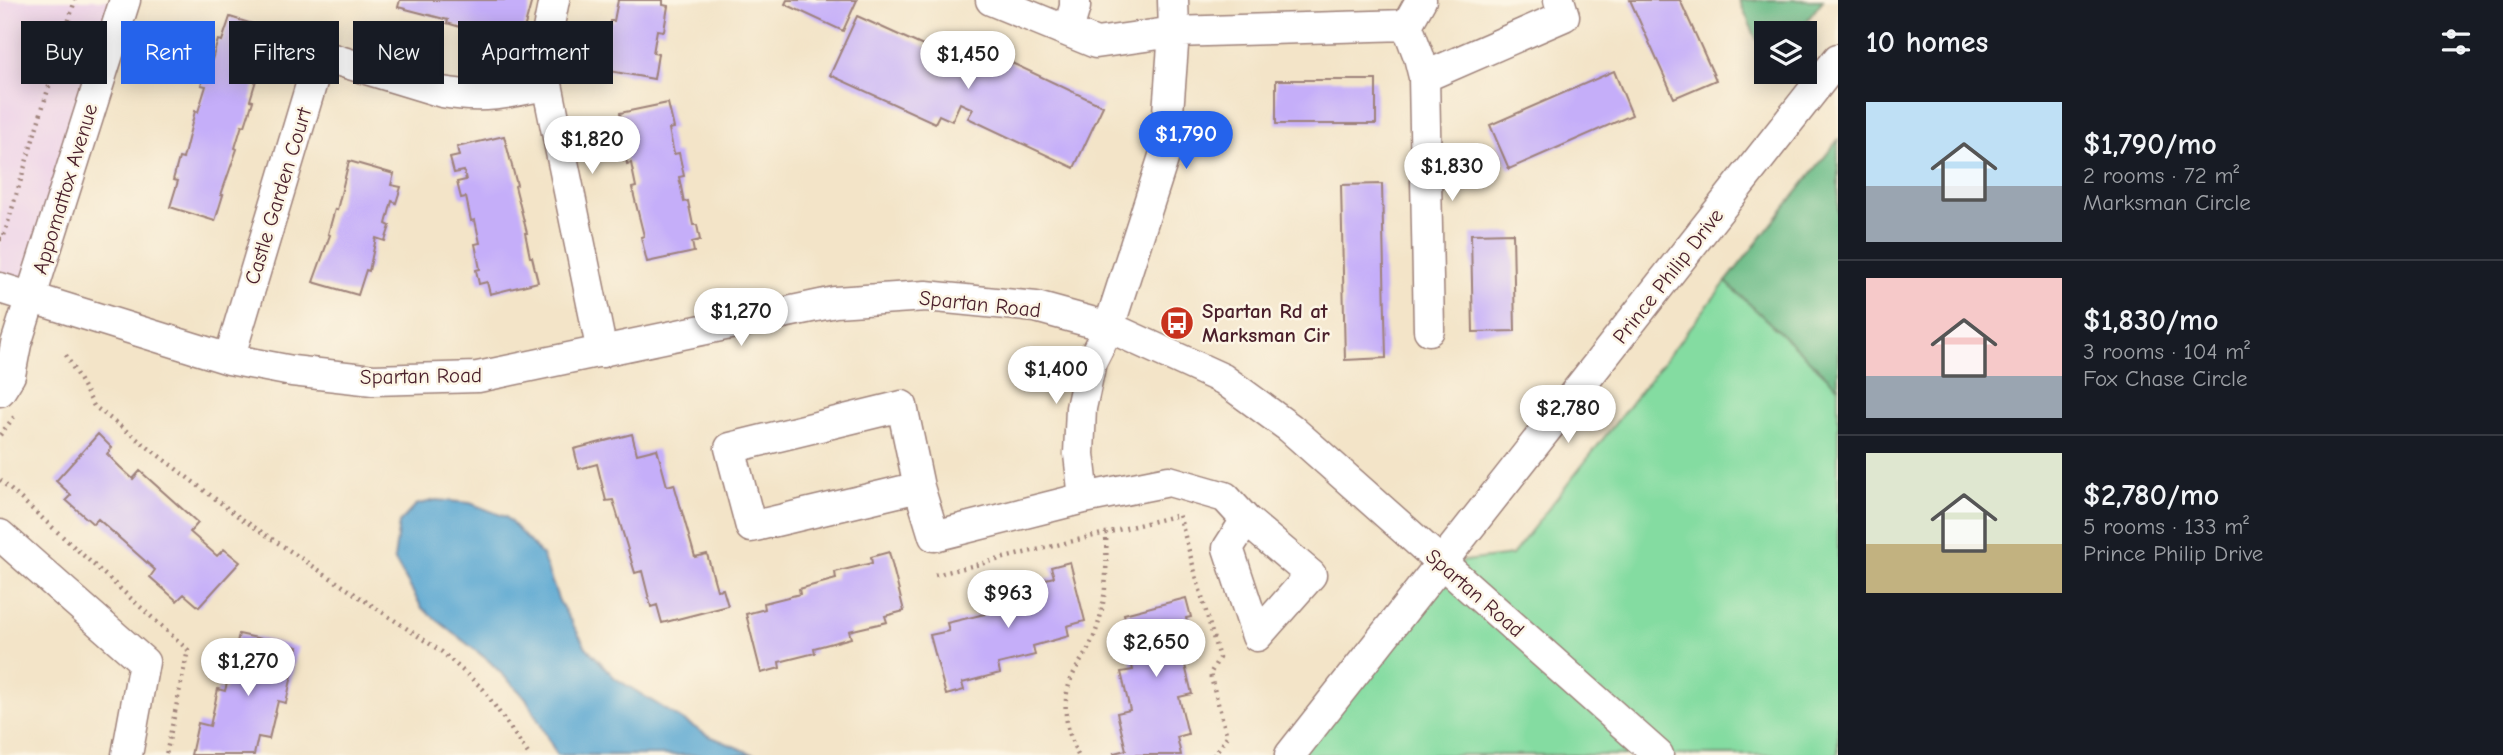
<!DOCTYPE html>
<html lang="en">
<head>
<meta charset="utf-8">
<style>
  :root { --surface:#171b24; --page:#242831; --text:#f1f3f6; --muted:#9ea1a6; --line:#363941; --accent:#2563eb }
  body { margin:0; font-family:"Comic Neue",sans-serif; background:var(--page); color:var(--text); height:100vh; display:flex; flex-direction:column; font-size:26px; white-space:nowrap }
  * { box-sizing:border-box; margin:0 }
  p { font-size:23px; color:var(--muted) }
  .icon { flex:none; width:38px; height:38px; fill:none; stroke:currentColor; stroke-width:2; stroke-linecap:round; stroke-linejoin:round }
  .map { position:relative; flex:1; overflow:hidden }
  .drawer { display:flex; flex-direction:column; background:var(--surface); width:665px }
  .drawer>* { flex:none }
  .guide { position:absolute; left:21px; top:21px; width:665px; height:63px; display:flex; gap:14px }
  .tools { position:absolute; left:1754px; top:21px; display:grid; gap:14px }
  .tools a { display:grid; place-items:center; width:63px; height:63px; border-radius:0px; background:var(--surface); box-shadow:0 4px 18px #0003; font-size:35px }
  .price { position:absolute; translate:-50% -60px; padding:0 16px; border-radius:24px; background:#fff; color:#222; font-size:23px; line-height:46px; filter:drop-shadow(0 2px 4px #0008) }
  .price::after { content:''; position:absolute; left:50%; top:42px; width:21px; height:16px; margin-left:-10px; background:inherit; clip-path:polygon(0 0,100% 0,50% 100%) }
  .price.active { background:var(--accent); color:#fff }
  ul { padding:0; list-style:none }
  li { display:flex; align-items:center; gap:21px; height:175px; padding:0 28px }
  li+li { border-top:2px solid var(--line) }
  li span { display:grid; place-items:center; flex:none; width:196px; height:140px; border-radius:0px; color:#555 }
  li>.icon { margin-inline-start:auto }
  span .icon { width:84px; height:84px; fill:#fffc; stroke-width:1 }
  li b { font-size:30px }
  h2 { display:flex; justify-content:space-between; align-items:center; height:84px; padding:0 28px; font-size:30px }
  .tag { padding:0 24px; border-radius:0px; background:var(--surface); box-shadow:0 4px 18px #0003; font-size:24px; line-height:63px }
  .tag.active { background:var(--accent); color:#fff }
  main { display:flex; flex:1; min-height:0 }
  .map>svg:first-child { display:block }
</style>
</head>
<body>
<main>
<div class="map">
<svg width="1838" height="755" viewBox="0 0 1838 755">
  <rect width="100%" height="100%" fill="#fcf5e5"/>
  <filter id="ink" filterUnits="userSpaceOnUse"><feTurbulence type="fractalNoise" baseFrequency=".0143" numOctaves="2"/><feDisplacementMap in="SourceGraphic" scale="14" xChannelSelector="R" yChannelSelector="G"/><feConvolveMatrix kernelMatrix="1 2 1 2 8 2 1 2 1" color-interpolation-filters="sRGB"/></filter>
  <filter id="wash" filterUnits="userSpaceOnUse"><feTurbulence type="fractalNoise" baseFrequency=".00686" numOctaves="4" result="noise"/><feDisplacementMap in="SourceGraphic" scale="28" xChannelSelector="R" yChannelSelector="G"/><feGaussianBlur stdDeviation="1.57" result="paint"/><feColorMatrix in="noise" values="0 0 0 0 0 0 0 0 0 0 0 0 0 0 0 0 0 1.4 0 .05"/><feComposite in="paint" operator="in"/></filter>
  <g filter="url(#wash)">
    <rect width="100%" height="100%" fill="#f3e4c8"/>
    <path fill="#edd1e9" d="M 0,0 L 125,0 L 32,299 L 0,288 Z"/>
    <path fill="#84dca1" stroke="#677e66" stroke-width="2" d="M 1726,282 L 1838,387 L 1838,755 L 1290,755 L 1442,564 L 1512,555 Z"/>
    <path fill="#6bbc87" stroke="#5a6e59" stroke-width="2" d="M 1739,0 L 1823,0 L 1797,33 L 1766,33 L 1766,52 L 1760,47 Z
      M 1838,140 L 1838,387 L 1726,282 Z"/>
    <path fill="#56a6d1" stroke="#50627e" stroke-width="2" d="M 436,500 L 470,503 L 506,517 L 542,555 L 559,601 L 586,647 L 615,678 L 707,735 L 755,755 L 557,755 L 526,698 L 489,661 L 422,608 L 394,559 L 399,523 L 416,505 Z"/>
    <g id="blocks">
      <path fill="#c5aef9" d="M 400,0 L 532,0 L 521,40 L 495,32 L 494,34 L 471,27 L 470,30 L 447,23 L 448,20 L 398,7 Z
        M 618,0 L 663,0 L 663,5 L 668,6 L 664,31 L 657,30 L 653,53 L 658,54 L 654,79 L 604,70 L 610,21 L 614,21 Z
        M 787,0 L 857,0 L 843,31 L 785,4 Z
        M 1630,0 L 1680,0 L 1716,80 L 1674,98 Z
        M 857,16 L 963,64 L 958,72 L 971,78 L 979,60 L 992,67 L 997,56 L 1103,106 L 1074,168 L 968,118 L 973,109 L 960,103 L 952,121 L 939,115 L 935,123 L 830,75 Z
        M 230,17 L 278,32 L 271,55 L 267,54 L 260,78 L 257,77 L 250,100 L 253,101 L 245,126 L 242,125 L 235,148 L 237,149 L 221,195 L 223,195 L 215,221 L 170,207 L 178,181 L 173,180 L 179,158 L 183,159 L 195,111 L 198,112 L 206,86 L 201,85 L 208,62 L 211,63 L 218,40 L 222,41 Z
        M 1614,71 L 1632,115 L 1509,169 L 1490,125 Z
        M 1276,80 L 1376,80 L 1376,124 L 1276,124 Z
        M 668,103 L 674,128 L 669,129 L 674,154 L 679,153 L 684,176 L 679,177 L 684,202 L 688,201 L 693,225 L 697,225 L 700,240 L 692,242 L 694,252 L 647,262 L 641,237 L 644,236 L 632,188 L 636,187 L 631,163 L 627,164 L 622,139 L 626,139 L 620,113 Z
        M 504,136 L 517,185 L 515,186 L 527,233 L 525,233 L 530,257 L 532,257 L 538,282 L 490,294 L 487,282 L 479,284 L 476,270 L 480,269 L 475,244 L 480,243 L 475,220 L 471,221 L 466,197 L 461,198 L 457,182 L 466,180 L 464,171 L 454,173 L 450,158 L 459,156 L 457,147 Z
        M 349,161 L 394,174 L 391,185 L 401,187 L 396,203 L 392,201 L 386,224 L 390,226 L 385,241 L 376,238 L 369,271 L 366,270 L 358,295 L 313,282 L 330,235 L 328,234 L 335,209 L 337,210 Z
        M 1382,184 L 1386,358 L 1345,360 L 1341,185 Z
        M 1513,233 L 1515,331 L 1473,332 L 1471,234 Z
        M 98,434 L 112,448 L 107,454 L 120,467 L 133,479 L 140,471 L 198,523 L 190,532 L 217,556 L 224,549 L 240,562 L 199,607 L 184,594 L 177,601 L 150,577 L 155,570 L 98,519 L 93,524 L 66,500 L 71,495 L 56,481 Z
        M 632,434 L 637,454 L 657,449 L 667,486 L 674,484 L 695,557 L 707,554 L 717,590 L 723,589 L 728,606 L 662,623 L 657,605 L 651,607 L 642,571 L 635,573 L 613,500 L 606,501 L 597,464 L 579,469 L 574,449 Z
        M 889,552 L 904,611 L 885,616 L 887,622 L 849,631 L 851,638 L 814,648 L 815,653 L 779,662 L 780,668 L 761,673 L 746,614 L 765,609 L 764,603 L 800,594 L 799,589 L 836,579 L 835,572 L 872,563 L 871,557 Z
        M 1070,562 L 1085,621 L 1067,626 L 1069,636 L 1033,646 L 1035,655 L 998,664 L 1000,673 L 962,683 L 964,690 L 946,695 L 930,635 L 949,631 L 947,623 L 985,614 L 983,605 L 1020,595 L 1017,586 L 1054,577 L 1051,567 Z
        M 1186,598 L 1191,617 L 1186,618 L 1195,654 L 1183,657 L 1192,694 L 1179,697 L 1188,734 L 1177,737 L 1181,755 L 1115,755 L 1114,753 L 1126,750 L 1117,713 L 1130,710 L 1121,672 L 1133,670 L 1124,633 L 1128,632 L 1124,614 Z
        M 239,634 L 298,647 L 286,703 L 278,701 L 269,739 L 258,737 L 254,755 L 191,755 L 198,723 L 210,726 L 218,689 L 225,691 Z"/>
    </g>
  </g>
  <g filter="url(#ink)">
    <use href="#blocks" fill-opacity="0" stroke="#9e827a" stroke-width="2"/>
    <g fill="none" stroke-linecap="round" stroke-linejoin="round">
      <g stroke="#9e827a" stroke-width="33">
        <path id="minor" d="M 554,0 L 544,49 L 547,84 L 602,352
          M 991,0 L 1096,43 L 1174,32 L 1407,25
          M 1407,25 L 1419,57 L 1424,77 L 1564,16 L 1559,0
          M 1407,25 L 1421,0
          M 1068,30 L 1075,7 L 1075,0
          M 1424,77 L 1429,330
          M 0,288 L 229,359 L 292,371 L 373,380 L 478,377 L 835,302 L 926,296 L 1036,307 L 1109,327 L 1223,379 L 1290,428 L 1658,755
          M 229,359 L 320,55 L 442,92 C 483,99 507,94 547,84
          M 0,391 L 10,375 L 16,344 L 125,0
          M 919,487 L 902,406 L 730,448 L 751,527 L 919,487 L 934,536 L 1084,498 L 1169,481 L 1225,497 L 1246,520 L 1228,548 L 1257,636 L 1311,575 L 1246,520
          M 1084,498 L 1079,454 L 1081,408 L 1091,362 L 1109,327 L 1165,153 L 1174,32 L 1173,0
          M 0,535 L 144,662 L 127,755
          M 1290,755 L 1838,59"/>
      </g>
      <path stroke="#9e827a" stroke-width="4.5" stroke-dasharray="2 5" stroke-linecap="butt" d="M 0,239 L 3,239 L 75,0
        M 66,355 L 94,406 L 239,517 L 442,652 L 483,689 L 529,755
        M 0,435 L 14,417
        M 0,480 L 188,650 L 166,755
        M 935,575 L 1179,515 L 1219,658 L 1210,674 L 1227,736 L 1214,755
        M 1078,755 C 1067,733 1061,706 1070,682 C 1075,667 1087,654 1093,639 C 1107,605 1107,569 1106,533"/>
      <use href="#minor" stroke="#fff" stroke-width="30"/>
    </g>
  </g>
  <defs>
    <g id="bus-disc" transform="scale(1.75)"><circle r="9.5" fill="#c8321e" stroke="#fcf5e5"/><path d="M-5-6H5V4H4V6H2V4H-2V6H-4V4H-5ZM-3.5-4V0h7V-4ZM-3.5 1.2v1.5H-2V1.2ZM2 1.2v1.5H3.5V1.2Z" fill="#fff"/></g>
  </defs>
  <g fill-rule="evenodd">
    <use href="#bus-disc" x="1177" y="323"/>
  </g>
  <g text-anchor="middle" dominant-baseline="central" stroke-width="5" stroke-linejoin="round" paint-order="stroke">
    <g font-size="21" fill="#4a1f2b" stroke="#fcf5e5">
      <text transform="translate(65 189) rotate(-73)">Appomattox Avenue</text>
      <text transform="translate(278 196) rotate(-73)">Castle Garden Court</text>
      <text transform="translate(1668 276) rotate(-52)">Prince Philip Drive</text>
      <text transform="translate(980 304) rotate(6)">Spartan Road</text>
      <text transform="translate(421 376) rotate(-1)">Spartan Road</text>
      <text transform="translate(1475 593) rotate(41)">Spartan Road</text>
    </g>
    <g font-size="21" font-weight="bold" fill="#4a1f2b" stroke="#fcf5e5" text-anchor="start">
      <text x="1202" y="311">Spartan Rd at<tspan x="1202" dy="24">Marksman Cir</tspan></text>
    </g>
  </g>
</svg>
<div class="tools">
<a><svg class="icon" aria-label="layers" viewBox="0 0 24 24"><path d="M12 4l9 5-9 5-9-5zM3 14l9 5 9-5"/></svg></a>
</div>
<b class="price" style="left:968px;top:91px">$1,450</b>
<b class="price active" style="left:1186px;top:171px">$1,790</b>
<b class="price" style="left:592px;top:176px">$1,820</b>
<b class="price" style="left:1452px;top:203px">$1,830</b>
<b class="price" style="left:741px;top:348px">$1,270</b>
<b class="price" style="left:1056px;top:406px">$1,400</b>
<b class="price" style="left:1568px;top:445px">$2,780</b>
<b class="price" style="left:1008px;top:630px">$963</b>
<b class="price" style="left:1156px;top:679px">$2,650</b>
<b class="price" style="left:248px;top:698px">$1,270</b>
<div class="guide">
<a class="tag">Buy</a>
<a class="tag active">Rent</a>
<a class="tag">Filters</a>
<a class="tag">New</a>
<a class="tag">Apartment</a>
</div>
</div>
<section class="drawer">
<h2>10 homes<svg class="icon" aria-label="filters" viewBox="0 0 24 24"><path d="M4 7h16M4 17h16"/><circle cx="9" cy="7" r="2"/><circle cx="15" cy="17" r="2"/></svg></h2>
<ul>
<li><span style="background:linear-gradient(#bfe0f5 60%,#9aa5b1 0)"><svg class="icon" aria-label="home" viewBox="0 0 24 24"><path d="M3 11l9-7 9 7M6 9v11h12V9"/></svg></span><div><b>$1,790/mo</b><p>2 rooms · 72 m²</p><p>Marksman Circle</p></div></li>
<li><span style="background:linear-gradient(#f6c9c9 70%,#9aa5b1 0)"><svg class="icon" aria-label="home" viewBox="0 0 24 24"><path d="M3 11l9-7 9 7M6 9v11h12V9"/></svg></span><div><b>$1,830/mo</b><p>3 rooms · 104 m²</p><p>Fox Chase Circle</p></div></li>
<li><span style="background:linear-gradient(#dfe7d0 65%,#c2b280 0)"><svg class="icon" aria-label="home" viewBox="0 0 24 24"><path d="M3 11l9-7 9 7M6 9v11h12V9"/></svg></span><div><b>$2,780/mo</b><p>5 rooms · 133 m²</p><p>Prince Philip Drive</p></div></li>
</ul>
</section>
</main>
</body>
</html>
